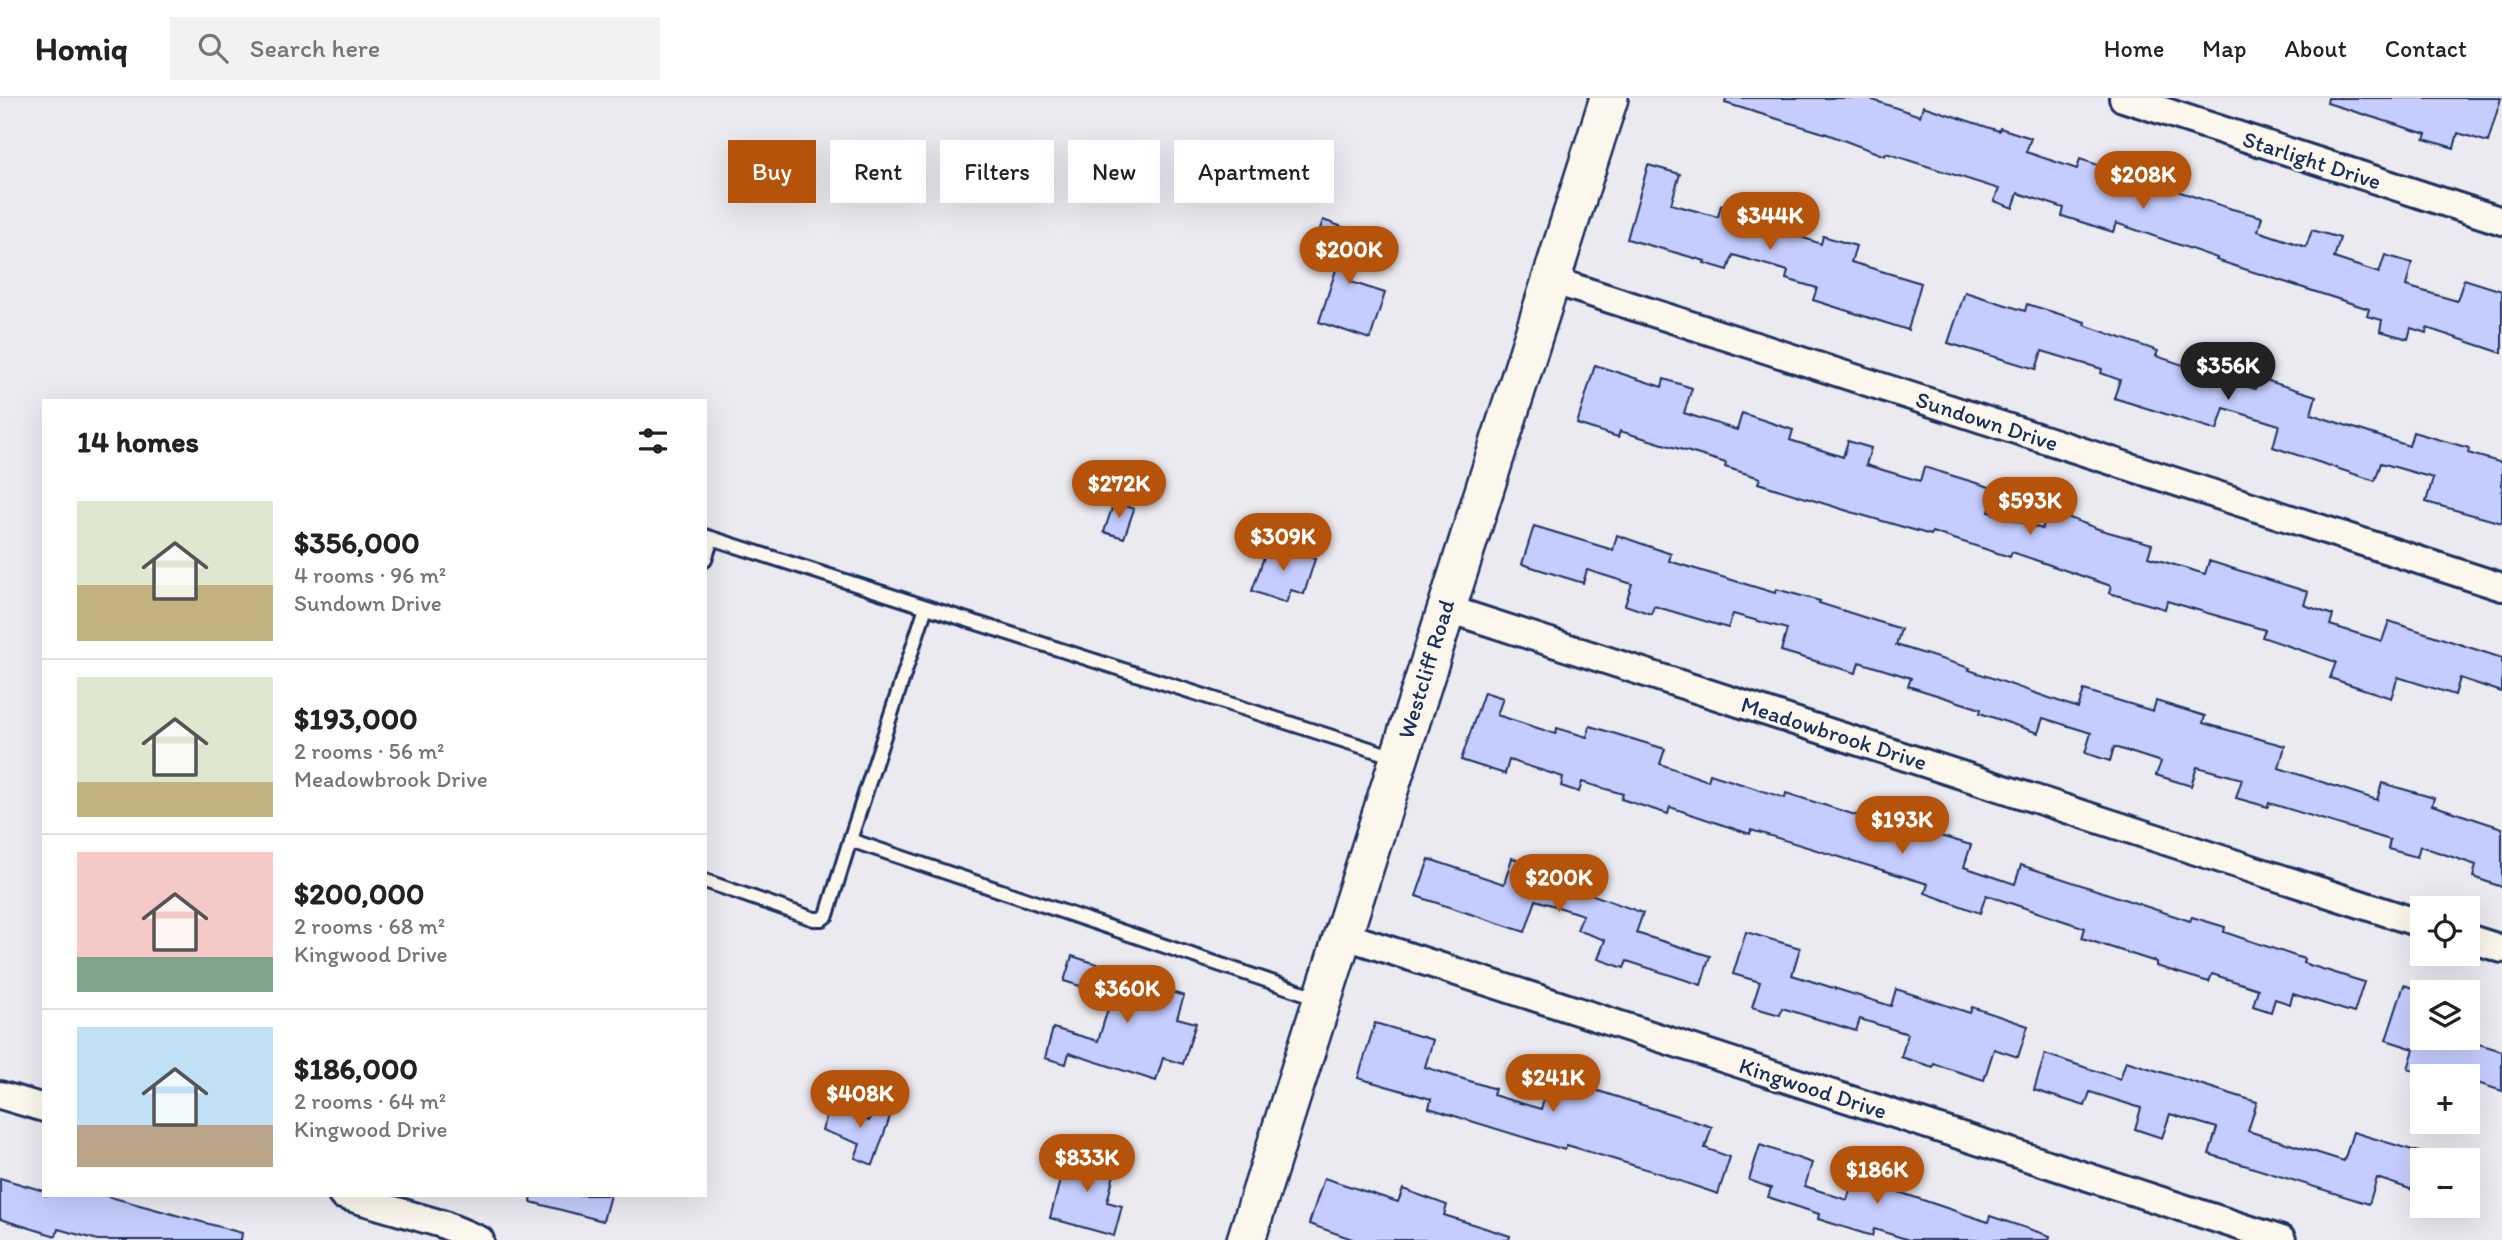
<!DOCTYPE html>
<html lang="en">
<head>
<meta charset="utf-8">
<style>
  :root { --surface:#fff; --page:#f2f2f2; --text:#222; --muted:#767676; --line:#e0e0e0; --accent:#b45309 }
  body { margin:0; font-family:Itim,sans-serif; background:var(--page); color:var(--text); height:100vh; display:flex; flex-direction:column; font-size:26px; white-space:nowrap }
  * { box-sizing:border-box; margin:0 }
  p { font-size:23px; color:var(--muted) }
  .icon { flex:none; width:38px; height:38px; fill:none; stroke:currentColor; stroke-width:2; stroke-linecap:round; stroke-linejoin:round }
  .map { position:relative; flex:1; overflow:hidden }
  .panel { position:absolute; left:42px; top:301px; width:665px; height:798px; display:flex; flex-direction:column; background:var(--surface); border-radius:0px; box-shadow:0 7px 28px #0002 }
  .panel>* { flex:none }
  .banner { position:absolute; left:728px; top:42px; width:665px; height:63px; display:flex; gap:14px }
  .tools { position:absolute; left:2410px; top:798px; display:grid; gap:14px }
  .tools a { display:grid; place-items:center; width:70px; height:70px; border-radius:0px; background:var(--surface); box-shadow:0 7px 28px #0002; font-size:35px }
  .price { position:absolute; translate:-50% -60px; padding:0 16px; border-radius:24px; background:var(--accent); color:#fff; font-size:23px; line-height:46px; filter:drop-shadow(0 2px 4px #0008) }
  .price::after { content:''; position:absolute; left:50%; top:42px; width:21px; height:16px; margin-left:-10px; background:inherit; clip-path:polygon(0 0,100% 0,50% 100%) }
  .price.selected { background:#222; color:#fff }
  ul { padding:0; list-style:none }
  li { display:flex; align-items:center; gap:21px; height:175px; padding:0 35px }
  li+li { border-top:2px solid var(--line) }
  li span { display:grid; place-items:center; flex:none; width:196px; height:140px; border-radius:0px; color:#555 }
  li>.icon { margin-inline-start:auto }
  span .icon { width:84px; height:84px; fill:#fffc; stroke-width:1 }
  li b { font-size:30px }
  h2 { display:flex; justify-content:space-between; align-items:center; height:84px; padding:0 35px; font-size:30px }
  .tag { padding:0 24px; border-radius:0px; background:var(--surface); box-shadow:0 7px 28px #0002; font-size:24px; line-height:63px }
  .tag.selected { background:var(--accent); color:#fff }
  header { display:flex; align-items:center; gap:42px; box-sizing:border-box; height:98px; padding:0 35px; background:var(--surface); border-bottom:2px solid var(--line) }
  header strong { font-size:33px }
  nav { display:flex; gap:38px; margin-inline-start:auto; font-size:24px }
  .search { width:490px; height:63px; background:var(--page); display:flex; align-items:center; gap:18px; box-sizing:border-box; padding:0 24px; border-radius:0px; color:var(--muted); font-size:26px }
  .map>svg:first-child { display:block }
</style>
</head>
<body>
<header>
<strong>Homiq</strong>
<div class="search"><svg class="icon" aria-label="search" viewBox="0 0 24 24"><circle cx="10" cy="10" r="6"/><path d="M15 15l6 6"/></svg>Search here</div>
<nav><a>Home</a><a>Map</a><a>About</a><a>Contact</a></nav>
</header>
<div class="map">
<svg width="2502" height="1142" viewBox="0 0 2502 1142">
  <rect width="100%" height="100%" fill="#ebeaf1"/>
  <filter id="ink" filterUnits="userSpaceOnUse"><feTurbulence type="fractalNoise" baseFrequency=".0143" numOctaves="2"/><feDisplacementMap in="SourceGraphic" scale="14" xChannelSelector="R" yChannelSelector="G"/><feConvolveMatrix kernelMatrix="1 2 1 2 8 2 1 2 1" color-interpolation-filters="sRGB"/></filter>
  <g filter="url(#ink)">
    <path fill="#c5cdfe" stroke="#1b2f5e" stroke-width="2" d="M 1726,0 L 1867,0 L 1920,18 L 1923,8 L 1999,33 L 2000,30 L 2031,40 L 2026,54 L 2077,71 L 2080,61 L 2232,111 L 2262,119 L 2258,133 L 2306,149 L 2312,132 L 2340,140 L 2334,160 L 2379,175 L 2385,157 L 2412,165 L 2406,188 L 2457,203 L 2464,181 L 2502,193 L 2502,255 L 2427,230 L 2426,235 L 2411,230 L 2408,241 L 2380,233 L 2382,222 L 2367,218 L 2369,211 L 2216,162 L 2217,160 L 2116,125 L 2113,134 L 2062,118 L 2064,110 L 2018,95 L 2013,110 L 1994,103 L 1999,91 L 1886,55 L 1885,58 L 1827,36 L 1725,5 Z
      M 2328,0 L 2501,0 L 2488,44 L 2458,35 L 2454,50 L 2424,41 L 2426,36 L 2327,5 Z
      M 1648,67 L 1680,76 L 1671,106 L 1718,119 L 1721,107 L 1777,123 L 1775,130 L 1821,146 L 1823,138 L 1856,148 L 1851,164 L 1921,185 L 1908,232 L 1813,202 L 1817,190 L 1786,181 L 1788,173 L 1733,157 L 1728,172 L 1704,165 L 1705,163 L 1627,141 Z
      M 1323,122 L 1368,138 L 1351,184 L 1385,195 L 1370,241 L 1319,224 L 1343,150 L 1317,140 Z
      M 1965,194 L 2025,213 L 2027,206 L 2085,224 L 2084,227 L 2158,253 L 2156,258 L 2255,291 L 2259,280 L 2316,298 L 2311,316 L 2409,348 L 2413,334 L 2469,350 L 2468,355 L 2502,365 L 2502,425 L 2426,404 L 2433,380 L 2381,365 L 2375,383 L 2273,349 L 2279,327 L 2224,310 L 2217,332 L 2114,300 L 2120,282 L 2101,275 L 2102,271 L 2042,253 L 2036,271 L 1948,245 Z
      M 1595,267 L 1662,289 L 1664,281 L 1692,290 L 1684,315 L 1737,332 L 1742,315 L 1793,332 L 1790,342 L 1843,359 L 1848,343 L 1871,350 L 1866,367 L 1920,383 L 1924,369 L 1996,391 L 1989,414 L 2042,431 L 2049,412 L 2101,432 L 2152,446 L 2148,459 L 2205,476 L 2209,463 L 2308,494 L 2304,507 L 2333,517 L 2330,527 L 2382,543 L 2389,523 L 2502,560 L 2502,594 L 2460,580 L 2455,597 L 2398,579 L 2391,600 L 2330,580 L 2336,564 L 2262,539 L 2265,532 L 2167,503 L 2165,511 L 2109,495 L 2111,488 L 2012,454 L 2010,459 L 1932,434 L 1931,437 L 1851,414 L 1758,385 L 1760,380 L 1725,369 L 1726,365 L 1620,333 L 1618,339 L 1577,326 Z
      M 1114,404 L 1134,411 L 1124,440 L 1104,434 Z
      M 1534,428 L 1613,452 L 1617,437 L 1671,456 L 1669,463 L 1775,495 L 1776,491 L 1820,503 L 1819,505 L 1901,531 L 1896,547 L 1970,570 L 1969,572 L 2078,610 L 2084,592 L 2153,613 L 2156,603 L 2205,618 L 2203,625 L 2285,648 L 2279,670 L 2377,702 L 2382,685 L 2434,700 L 2432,707 L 2502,730 L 2502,789 L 2473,779 L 2476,767 L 2420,748 L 2417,759 L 2388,751 L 2390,742 L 2269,705 L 2268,709 L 2236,700 L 2242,681 L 2197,669 L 2191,688 L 2156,677 L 2161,664 L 2114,649 L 2110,663 L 2085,655 L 2091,635 L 2043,620 L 2038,635 L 1980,615 L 1981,611 L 1908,588 L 1911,580 L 1859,564 L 1856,575 L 1781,553 L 1787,531 L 1733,516 L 1728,530 L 1654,508 L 1651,516 L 1625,507 L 1632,486 L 1587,472 L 1583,485 L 1522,466 Z
      M 1269,445 L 1315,461 L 1304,496 L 1291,492 L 1286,505 L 1252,493 Z
      M 1484,594 L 1503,600 L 1497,617 L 1556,636 L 1557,630 L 1587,639 L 1590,628 L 1665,651 L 1660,666 L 1708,683 L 1710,676 L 1785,700 L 1786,695 L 1871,722 L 1872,718 L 1971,747 L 1964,769 L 2015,786 L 2021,767 L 2190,823 L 2192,819 L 2225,829 L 2224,834 L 2304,861 L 2303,865 L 2364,884 L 2354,915 L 2293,896 L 2290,906 L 2275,901 L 2271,914 L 2253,908 L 2258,891 L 2212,876 L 2209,884 L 2156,868 L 2156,864 L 2082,840 L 2085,830 L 1986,797 L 1980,815 L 1925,795 L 1928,786 L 1751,732 L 1750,736 L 1670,709 L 1668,716 L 1621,701 L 1623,696 L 1582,684 L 1579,694 L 1561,688 L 1563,679 L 1509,662 L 1505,676 L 1461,662 Z
      M 1512,760 L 1566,777 L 1563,786 L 1643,815 L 1636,835 L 1710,858 L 1701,887 L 1627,863 L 1624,870 L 1598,861 L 1605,842 L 1577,832 L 1583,817 L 1536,802 L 1525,834 L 1416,798 L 1429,761 L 1504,786 Z
      M 1746,834 L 1800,850 L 1792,877 L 1891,908 L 1896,891 L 1970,915 L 1972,909 L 2028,928 L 2018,959 L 1994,951 L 1984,982 L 1934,966 L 1933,969 L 1901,959 L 1908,936 L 1860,921 L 1856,933 L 1782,910 L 1780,917 L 1752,909 L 1760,884 L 1733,876 Z
      M 1072,858 L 1100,867 L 1099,871 L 1184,898 L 1177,920 L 1196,925 L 1183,966 L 1163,960 L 1156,983 L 1069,955 L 1066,966 L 1045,960 L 1053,930 L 1098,943 L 1112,898 L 1064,883 Z
      M 2404,887 L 2422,893 L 2422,940 L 2459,940 L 2502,953 L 2502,993 L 2468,982 L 2468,978 L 2429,978 L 2408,971 L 2414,951 L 2386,942 Z
      M 1375,925 L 1433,942 L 1425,969 L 1495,991 L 1493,997 L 1541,1011 L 1551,978 L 1712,1029 L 1705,1050 L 1730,1059 L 1718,1096 L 1665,1078 L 1665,1077 L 1567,1047 L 1565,1052 L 1429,1010 L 1431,1001 L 1358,980 Z
      M 2045,956 L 2120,981 L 2126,963 L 2257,1004 L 2248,1033 L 2344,1063 L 2353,1034 L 2422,1055 L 2422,1095 L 2377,1080 L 2369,1106 L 2209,1056 L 2217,1030 L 2170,1016 L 2162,1040 L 2135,1031 L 2141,1010 L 2090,994 L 2085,1008 L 2034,992 Z
      M 876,1007 L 892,1013 L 873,1067 L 855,1060 L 860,1046 L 822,1032 L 830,1009 L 869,1023 Z
      M 1760,1047 L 1812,1065 L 1805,1088 L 1847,1102 L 1856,1073 L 1889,1084 L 1887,1090 L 1988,1124 L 1990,1118 L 2050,1138 L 2049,1142 L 1909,1142 L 1874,1131 L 1872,1138 L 1818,1121 L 1819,1116 L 1768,1099 L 1771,1090 L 1749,1082 Z
      M 1068,1052 L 1117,1065 L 1107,1104 L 1122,1108 L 1114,1138 L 1050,1120 Z
      M 0,1080 L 44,1093 L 44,1097 L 103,1097 L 242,1135 L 241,1142 L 98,1142 L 58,1131 L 56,1138 L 0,1121 Z
      M 1324,1080 L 1398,1104 L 1403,1091 L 1447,1107 L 1444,1117 L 1510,1138 L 1509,1142 L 1355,1142 L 1309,1126 Z
      M 532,1097 L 610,1097 L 603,1123 L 531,1104 Z"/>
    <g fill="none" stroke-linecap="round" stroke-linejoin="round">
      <g stroke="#1b2f5e" stroke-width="18">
        <path id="lane" d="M 705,438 L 1395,659
          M 705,462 L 712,440
          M 926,509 L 850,742 L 1319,900
          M 705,783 L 814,821 L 822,821 L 827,817 L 850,742"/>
      </g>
      <g stroke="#1b2f5e" stroke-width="32">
        <path id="street" d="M 2123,0 L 2502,123
          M 1551,182 L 2502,489
          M 1445,510 L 2422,826
          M 1343,837 L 2282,1142
          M 2468,840 L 2502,851
          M 0,997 L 44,1010
          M 342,1097 L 442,1126 L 480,1142"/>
      </g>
      <g stroke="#1b2f5e" stroke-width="42">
        <path id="secondary" d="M 1246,1142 L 1609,0"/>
      </g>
      <use href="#lane" stroke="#fbf7ec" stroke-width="12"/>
      <use href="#street" stroke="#fbf7ec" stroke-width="26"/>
      <use href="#secondary" stroke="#fbf7ec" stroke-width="37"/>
    </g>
  </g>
  <g text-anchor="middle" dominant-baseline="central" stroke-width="5" stroke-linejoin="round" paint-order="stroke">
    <g font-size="23" fill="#1b2f5e" stroke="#fbf7ec">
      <text transform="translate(2312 62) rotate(18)">Starlight Drive</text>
      <text transform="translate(1987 323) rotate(18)">Sundown Drive</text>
      <text transform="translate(1426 571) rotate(-73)">Westcliff Road</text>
      <text transform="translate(1834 635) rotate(18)">Meadowbrook Drive</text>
      <text transform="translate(1813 990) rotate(18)">Kingwood Drive</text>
    </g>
  </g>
</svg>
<div class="tools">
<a><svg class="icon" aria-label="locate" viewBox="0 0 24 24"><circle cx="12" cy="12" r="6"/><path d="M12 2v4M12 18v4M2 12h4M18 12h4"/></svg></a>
<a><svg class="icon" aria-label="layers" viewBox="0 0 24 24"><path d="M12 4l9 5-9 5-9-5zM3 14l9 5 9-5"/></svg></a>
<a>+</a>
<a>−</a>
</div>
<b class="price" style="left:2143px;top:113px">$208K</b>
<b class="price" style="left:1770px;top:154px">$344K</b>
<b class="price" style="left:1349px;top:188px">$200K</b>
<b class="price selected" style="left:2228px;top:304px">$356K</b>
<b class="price" style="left:1119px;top:422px">$272K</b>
<b class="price" style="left:2030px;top:439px">$593K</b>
<b class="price" style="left:1283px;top:475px">$309K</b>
<b class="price" style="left:1902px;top:758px">$193K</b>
<b class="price" style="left:1559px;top:816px">$200K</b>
<b class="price" style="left:1127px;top:927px">$360K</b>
<b class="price" style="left:1553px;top:1016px">$241K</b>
<b class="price" style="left:860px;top:1032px">$408K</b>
<b class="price" style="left:1087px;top:1096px">$833K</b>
<b class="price" style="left:1877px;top:1108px">$186K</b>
<div class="banner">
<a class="tag selected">Buy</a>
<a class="tag">Rent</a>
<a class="tag">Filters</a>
<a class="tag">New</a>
<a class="tag">Apartment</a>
</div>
<section class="panel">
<h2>14 homes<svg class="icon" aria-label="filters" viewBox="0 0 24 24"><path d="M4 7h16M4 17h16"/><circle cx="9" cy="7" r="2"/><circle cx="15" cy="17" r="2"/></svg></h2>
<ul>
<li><span style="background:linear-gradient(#dfe7d0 60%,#c2b280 0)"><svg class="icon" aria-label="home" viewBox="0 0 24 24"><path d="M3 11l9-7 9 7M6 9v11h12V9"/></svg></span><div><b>$356,000</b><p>4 rooms · 96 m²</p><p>Sundown Drive</p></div></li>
<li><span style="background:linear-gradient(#dfe7d0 75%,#c2b280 0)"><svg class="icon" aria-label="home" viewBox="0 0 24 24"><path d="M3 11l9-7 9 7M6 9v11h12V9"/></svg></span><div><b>$193,000</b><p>2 rooms · 56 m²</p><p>Meadowbrook Drive</p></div></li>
<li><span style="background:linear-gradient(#f6c9c9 75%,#7fa58c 0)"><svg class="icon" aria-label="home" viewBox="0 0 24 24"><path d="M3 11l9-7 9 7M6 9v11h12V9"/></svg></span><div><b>$200,000</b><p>2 rooms · 68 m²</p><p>Kingwood Drive</p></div></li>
<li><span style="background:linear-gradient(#bfe0f5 70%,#b9a48a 0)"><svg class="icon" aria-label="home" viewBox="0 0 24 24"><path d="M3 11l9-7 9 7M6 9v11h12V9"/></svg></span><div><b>$186,000</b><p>2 rooms · 64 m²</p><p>Kingwood Drive</p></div></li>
</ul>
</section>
</div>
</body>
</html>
